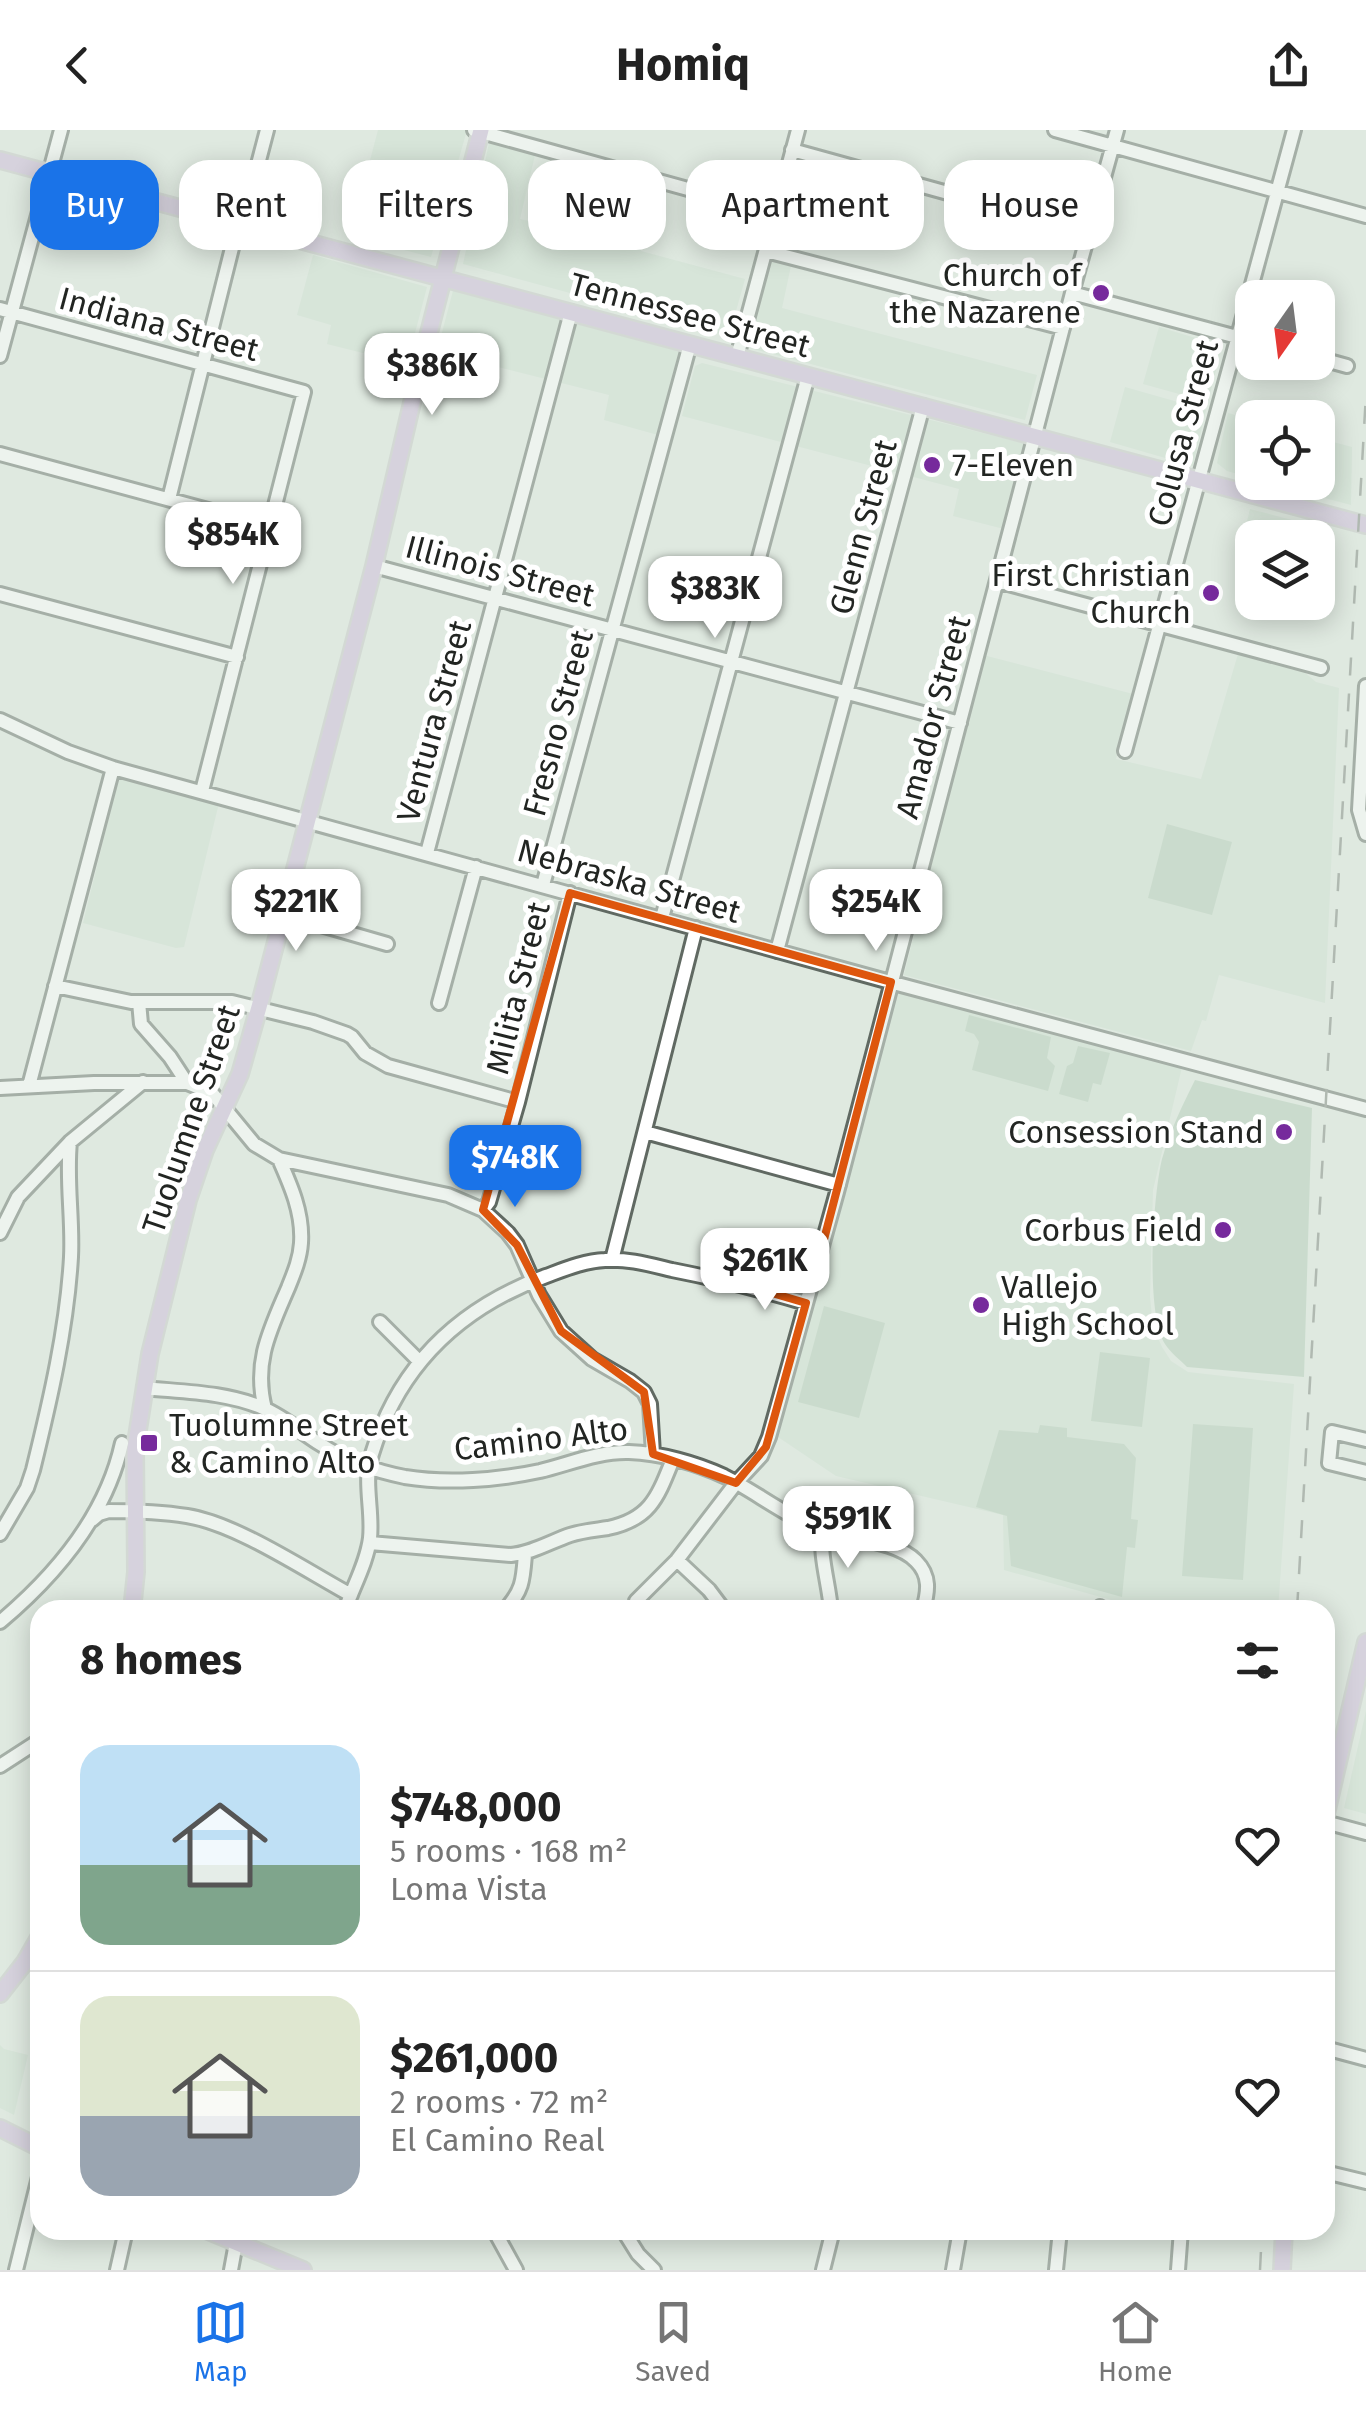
<!DOCTYPE html>
<html lang="en">
<head>
<meta charset="utf-8">
<style>
  :root { --surface:#fff; --page:#f6f6f6; --text:#222; --muted:#767676; --line:#e0e0e0; --accent:#1a73e8 }
  body { margin:0; font-family:"Fira Sans",sans-serif; background:var(--page); color:var(--text); height:100vh; display:flex; flex-direction:column; font-size:38px; white-space:nowrap }
  * { box-sizing:border-box; margin:0 }
  p { font-size:32px; color:var(--muted) }
  .icon { flex:none; width:55px; height:55px; fill:none; stroke:currentColor; stroke-width:2; stroke-linecap:round; stroke-linejoin:round }
  .map { position:relative; flex:1; overflow:hidden }
  .panel { position:absolute; left:30px; top:1470px; width:1305px; height:640px; display:flex; flex-direction:column; background:var(--surface); border-radius:30px; box-shadow:0 5px 25px #0003 }
  .panel>* { flex:none }
  .banner { position:absolute; left:30px; top:30px; width:1308px; height:90px; display:flex; gap:20px }
  .needle { width:65px; rotate:194deg }
  .controls { position:absolute; left:1235px; top:150px; display:grid; gap:20px }
  .controls a { display:grid; place-items:center; width:100px; height:100px; border-radius:20px; background:var(--surface); box-shadow:0 5px 25px #0003; font-size:50px }
  .price { position:absolute; translate:-50% -85px; padding:0 22px; border-radius:20px; background:#fff; color:#222; font-size:32px; line-height:65px; filter:drop-shadow(0 2px 5px #0008) }
  .price::after { content:''; position:absolute; left:50%; top:60px; width:30px; height:22px; margin-left:-15px; background:inherit; clip-path:polygon(0 0,100% 0,50% 100%) }
  .price.on { background:var(--accent); color:#fff }
  ul { padding:0; list-style:none }
  li { display:flex; align-items:center; gap:30px; height:250px; padding:0 50px }
  li+li { border-top:2px solid var(--line) }
  li span { display:grid; place-items:center; flex:none; width:280px; height:200px; border-radius:30px; color:#555 }
  li>.icon { margin-inline-start:auto }
  span .icon { width:120px; height:120px; fill:#fffc; stroke-width:1 }
  li b { font-size:42px }
  h2 { display:flex; justify-content:space-between; align-items:center; height:120px; padding:0 50px; font-size:42px }
  .chip { padding:0 35px; border-radius:30px; background:var(--surface); box-shadow:0 5px 25px #0003; font-size:35px; line-height:90px }
  .chip.on { background:var(--accent); color:#fff }
  header { display:flex; justify-content:space-between; align-items:center; height:130px; padding:0 50px; background:var(--surface); font-size:45px; font-weight:700 }
  .dock { display:flex; justify-content:space-around; align-items:center; height:140px; border-top:2px solid var(--line); background:var(--surface); font-size:28px; color:var(--muted) }
  .dock a { display:grid; justify-items:center; gap:5px }
  .dock .on { color:var(--accent) }
  .map>svg:first-child { display:block }
</style>
</head>
<body>
<header><svg class="icon" aria-label="back" viewBox="0 0 24 24"><path d="M15 5l-7 7 7 7"/></svg>Homiq<svg class="icon" aria-label="share" viewBox="0 0 24 24"><path d="M12 15V3M7 8l5-5 5 5M5 13v7h14v-7"/></svg></header>
<div class="map">
<svg width="1366" height="2140" viewBox="0 0 1366 2140">
  <rect width="100%" height="100%" fill="#dfe9e0"/>
  <path fill="#cfdfd1" d="M 378,0 L 467,0 L 431,127 L 350,106 Z
    M 489,13 L 535,25 L 520,89 L 538,93 L 543,77 L 562,82 L 567,66 L 589,72 L 580,104 L 620,116 L 626,96 L 646,101 L 641,121 L 745,149 L 729,206 L 463,134 Z
    M 313,125 L 427,157 L 407,234 L 327,214 L 331,195 L 297,185 Z
    M 771,127 L 792,131 L 782,178 L 1037,245 L 1025,290 L 746,217 Z
    M 454,157 L 679,219 L 658,305 L 604,290 L 609,265 L 494,236 L 488,259 L 431,244 Z
    M 1159,197 L 1222,216 L 1208,272 L 1143,254 Z
    M 702,233 L 1027,314 L 1004,399 L 953,386 L 959,359 L 682,286 L 695,236 Z
    M 1125,257 L 1206,280 L 1193,336 L 1110,312 Z
    M 1228,283 L 1252,290 L 1252,348 L 1227,341 L 1217,333 Z
    M 1318,308 L 1352,317 L 1351,375 L 1268,353 L 1318,352 Z
    M 1250,379 L 1330,400 L 1318,447 L 1318,408 L 1252,408 L 1252,437 L 1237,433 Z
    M 1238,524 L 1303,541 L 1316,552 L 1339,558 L 1325,873 L 1219,845 L 1206,891 L 1202,890 L 1191,921 L 904,845 L 983,525 L 1133,564 L 1116,629 L 1201,649 Z
    M 119,647 L 219,673 L 184,817 L 176,818 L 83,793 Z
    M 902,863 L 1182,937 L 1153,1060 L 1150,1167 L 1153,1197 L 1162,1217 L 1171,1231 L 1188,1242 L 1294,1254 L 1278,1480 L 1147,1480 L 1004,1440 L 1003,1385 L 836,1346 L 775,1305 L 896,864 Z
    M 1366,1581 L 1366,1684 L 1344,1678 Z
    M 0,1915 L 4,1919 L 28,1925 L 14,1985 L 0,1978 Z"/>
  <path fill="#b2cbb6" d="M 1167,694 L 1232,712 L 1212,785 L 1148,768 Z
    M 969,885 L 1051,907 L 1047,928 L 1055,936 L 1048,961 L 972,940 L 979,912 L 974,904 L 965,901 Z
    M 1078,916 L 1110,923 L 1101,955 L 1093,953 L 1088,972 L 1059,964 L 1067,936 L 1073,933 Z
    M 1195,950 L 1312,978 L 1304,1247 L 1187,1237 C 1180,1230 1170,1222 1165,1214 C 1145,1183 1153,1066 1162,1029 C 1170,1001 1182,976 1195,950 Z
    M 824,1176 L 885,1193 L 859,1288 L 798,1272 Z
    M 1100,1222 L 1150,1228 L 1142,1297 L 1091,1291 Z
    M 1193,1294 L 1253,1298 L 1243,1450 L 1182,1446 Z
    M 1040,1295 L 1067,1298 L 1067,1307 L 1124,1314 L 1136,1328 L 1131,1389 L 1138,1390 L 1135,1418 L 1127,1417 L 1122,1467 L 1011,1436 L 1007,1386 L 976,1377 L 999,1300 L 1038,1303 Z"/>
  <g fill="none" stroke-linecap="round" stroke-linejoin="round">
    <g stroke="#606962" stroke-width="18">
      <path id="minor" d="M 474,0 L 775,83
        M 1055,0 L 1366,86
        M 792,20 L 1089,102
        M 766,121 L 1063,198
        M 1072,163 L 1252,211
        M 0,179 L 304,262 L 202,661
        M 0,226 L 61,0
        M 737,227 L 798,0
        M 1318,228 L 1347,236
        M 0,324 L 271,397
        M 169,369 L 232,118 L 247,76 L 267,0
        M 374,436 L 960,593
        M 997,451 L 1321,538
        M 0,464 L 237,527
        M 1366,556 L 1359,680 L 1366,704
        M 0,590 L 68,622 L 113,638 L 901,855 L 1366,979
        M 1125,621 L 1294,0
        M 427,723 L 571,182
        M 543,755 L 690,214
        M 283,784 L 387,814
        M 662,788 L 808,246
        M 777,821 L 923,276
        M 55,856 L 131,872 L 232,872 L 313,892 L 347,904 L 352,907 L 365,923 L 388,936 L 518,972
        M 139,872 L 141,894 L 170,927 L 187,953
        M 439,873 L 476,737
        M 29,956 L 113,638
        M 0,958 L 94,953 L 187,953 L 212,963 L 254,1014 L 279,1029 L 448,1065 L 483,1080 L 508,1103 L 517,1115 L 539,1165 L 561,1201 L 592,1229 L 630,1251 L 644,1262 L 650,1274 L 653,1324
        M 645,1002 L 839,1055
        M 483,1080 L 489,1072 L 518,972 L 570,763
        M 0,1103 L 18,1067 L 70,1012 L 143,952
        M 612,1130 L 696,798
        M 739,1153 C 772,1147 793,1141 821,1121
        M 380,1192 L 420,1232
        M 144,1258 C 184,1262 226,1262 263,1278 C 284,1287 301,1302 320,1314 C 346,1331 375,1341 405,1347 C 448,1354 498,1350 540,1341 C 569,1334 599,1321 629,1322 C 660,1323 696,1333 724,1346 C 758,1363 787,1388 824,1400 C 850,1409 897,1411 916,1431 C 931,1446 928,1462 923,1480
        M 265,1279 C 253,1232 270,1200 288,1158 C 294,1143 300,1129 301,1113 C 303,1083 291,1056 279,1029
        M 1366,1310 L 1332,1302 L 1329,1333 L 1366,1342
        M 92,1390 L 99,1384 L 109,1381 C 134,1381 162,1382 187,1386 C 237,1394 305,1440 351,1465
        M 823,1400 C 819,1425 829,1454 831,1480
        M 0,1404 L 27,1358 L 33,1340 C 50,1271 67,1198 71,1127 C 73,1089 66,1050 70,1012
        M 370,1413 L 511,1425 C 532,1423 550,1412 570,1405 C 582,1401 595,1400 608,1398 C 651,1389 658,1366 673,1329
        M 677,1430 L 709,1460 L 724,1480
        M 636,1471 L 677,1430 L 736,1353 L 761,1326 L 769,1307 L 837,1062 L 1072,163 L 1117,0
        M 345,1480 C 353,1457 367,1432 370,1408 C 373,1380 363,1352 372,1324 C 399,1235 459,1178 546,1146 C 565,1139 584,1131 605,1130 C 627,1128 651,1135 672,1140 C 718,1149 762,1160 806,1173
        M 505,1480 C 523,1460 523,1450 525,1424
        M 1099,1480 L 1100,1477
        M 0,1492 C 56,1445 106,1386 122,1313
        M 0,1636 L 40,1610
        M 1325,1692 L 1366,1703
        M 1325,1918 L 1366,1929
        M 1325,2042 L 1366,2052
        M 494,2100 L 516,2140
        M 623,2100 L 638,2124 L 654,2140
        M 16,2140 L 40,2043
        M 117,2140 L 126,2100
        M 231,2140 L 236,2113
        M 823,2140 L 833,2100
        M 953,2140 L 960,2100
        M 1056,2140 L 1060,2100
        M 1178,2140 L 1181,2100"/>
    </g>
    <g stroke="#c6c6c6" stroke-width="20">
      <path id="major" d="M 0,30 L 1366,395
        M 132,1480 L 136,1442 L 135,1319 L 150,1224 L 188,1070 L 205,1020 L 240,944 L 259,877 L 374,436 L 421,234 L 481,0
        M 1325,1688 L 1366,1512
        M 0,1864 L 25,1832 L 40,1806
        M 0,1998 L 40,2018
        M 206,2100 L 303,2140
        M 1282,2140 L 1284,2100"/>
    </g>
    <use href="#minor" stroke="#fff" stroke-width="12"/>
    <use href="#major" stroke="#ccb7da" stroke-width="15"/>
    <path stroke="#797f79" stroke-width="2.5" stroke-dasharray="18 18" stroke-linecap="butt" d="M 1297,1480 L 1366,264
      M 1260,2140 L 1262,2100"/>
  </g>
  <path d="M0 0H1366V2140H0ZM 570,763 L 891,852 L 821,1121 L 765,1161 L 806,1173 L 766,1317 L 736,1353 L 653,1324 L 644,1262 L 561,1201 L 517,1115 L 483,1080 Z" fill="#dfe9e0" fill-opacity=".55" fill-rule="evenodd"/>
  <path fill="none" stroke="#de560d" stroke-width="8" stroke-linejoin="round" d="M 570,763 L 891,852 L 821,1121 L 765,1161 L 806,1173 L 766,1317 L 736,1353 L 653,1324 L 644,1262 L 561,1201 L 517,1115 L 483,1080 Z"/>
  <g fill="#762a9c" stroke="#fff" stroke-width="4">
    <circle cx="1101" cy="163" r="10"/>
    <circle cx="932" cy="335" r="10"/>
    <circle cx="1211" cy="463" r="10"/>
    <circle cx="1284" cy="1002" r="10"/>
    <circle cx="1223" cy="1100" r="10"/>
    <circle cx="981" cy="1175" r="10"/>
    <rect x="139" y="1303" width="20" height="20" rx="5"/>
  </g>
  <g text-anchor="middle" dominant-baseline="central" stroke-width="10" stroke-linejoin="round" paint-order="stroke">
    <g font-size="32" fill="#222522" stroke="#fff" text-anchor="end">
      <text x="1081" y="145">Church of<tspan x="1081" dy="37">the Nazarene</tspan></text>
      <text x="952" y="335" text-anchor="start">7-Eleven</text>
      <text x="1191" y="445">First Christian<tspan x="1191" dy="37">Church</tspan></text>
      <text x="1264" y="1002">Consession Stand</text>
      <text x="1203" y="1100">Corbus Field</text>
      <text x="1001" y="1157" text-anchor="start">Vallejo<tspan x="1001" dy="37">High School</tspan></text>
      <text x="169" y="1295" text-anchor="start">Tuolumne Street<tspan x="169" dy="37">&amp; Camino Alto</tspan></text>
    </g>
    <g font-size="32" fill="#222522" stroke="#fff">
      <text transform="translate(690 185) rotate(15)">Tennessee Street</text>
      <text transform="translate(159 194) rotate(15)">Indiana Street</text>
      <text transform="translate(1183 303) rotate(-75)">Colusa Street</text>
      <text transform="translate(863 397) rotate(-75)">Glenn Street</text>
      <text transform="translate(500 441) rotate(15)">Illinois Street</text>
      <text transform="translate(933 587) rotate(-75)">Amador Street</text>
      <text transform="translate(434 591) rotate(-75)">Ventura Street</text>
      <text transform="translate(558 593) rotate(-75)">Fresno Street</text>
      <text transform="translate(629 751) rotate(16)">Nebraska Street</text>
      <text transform="translate(518 858) rotate(-76)">Milita Street</text>
      <text transform="translate(191 989) rotate(-71)">Tuolumne Street</text>
      <text transform="translate(541 1309) rotate(-7)">Camino Alto</text>
    </g>
  </g>
</svg>
<div class="controls">
<a><svg class="needle" viewBox="-14 -14 28 28"><path d="M0-13l5 13h-10z" fill="#e53935"/><path d="M0 13l5-13h-10z" fill="#767676"/></svg></a>
<a><svg class="icon" aria-label="locate" viewBox="0 0 24 24"><circle cx="12" cy="12" r="6"/><path d="M12 2v4M12 18v4M2 12h4M18 12h4"/></svg></a>
<a><svg class="icon" aria-label="layers" viewBox="0 0 24 24"><path d="M12 4l9 5-9 5-9-5zM3 14l9 5 9-5"/></svg></a>
</div>
<b class="price" style="left:432px;top:288px">$386K</b>
<b class="price" style="left:233px;top:457px">$854K</b>
<b class="price" style="left:715px;top:511px">$383K</b>
<b class="price" style="left:296px;top:824px">$221K</b>
<b class="price" style="left:876px;top:824px">$254K</b>
<b class="price on" style="left:515px;top:1080px">$748K</b>
<b class="price" style="left:765px;top:1183px">$261K</b>
<b class="price" style="left:848px;top:1441px">$591K</b>
<div class="banner">
<a class="chip on">Buy</a>
<a class="chip">Rent</a>
<a class="chip">Filters</a>
<a class="chip">New</a>
<a class="chip">Apartment</a>
<a class="chip">House</a>
</div>
<section class="panel">
<h2>8 homes<svg class="icon" aria-label="filters" viewBox="0 0 24 24"><path d="M4 7h16M4 17h16"/><circle cx="9" cy="7" r="2"/><circle cx="15" cy="17" r="2"/></svg></h2>
<ul>
<li><span style="background:linear-gradient(#bfe0f5 60%,#7fa58c 0)"><svg class="icon" aria-label="home" viewBox="0 0 24 24"><path d="M3 11l9-7 9 7M6 9v11h12V9"/></svg></span><div><b>$748,000</b><p>5 rooms · 168 m²</p><p>Loma Vista</p></div><svg class="icon" aria-label="heart" viewBox="0 0 24 24"><path d="M12 20l-8-8c-3-5 5-10 8-4 3-6 11-1 8 4z"/></svg></li>
<li><span style="background:linear-gradient(#dfe7d0 60%,#9aa5b1 0)"><svg class="icon" aria-label="home" viewBox="0 0 24 24"><path d="M3 11l9-7 9 7M6 9v11h12V9"/></svg></span><div><b>$261,000</b><p>2 rooms · 72 m²</p><p>El Camino Real</p></div><svg class="icon" aria-label="heart" viewBox="0 0 24 24"><path d="M12 20l-8-8c-3-5 5-10 8-4 3-6 11-1 8 4z"/></svg></li>
</ul>
</section>
</div>
<nav class="dock">
<a class="on"><svg class="icon" aria-label="map" viewBox="0 0 24 24"><path d="M3 6l6-2 6 2 6-2v14l-6 2-6-2-6 2zM9 4v14M15 6v14"/></svg>Map</a>
<a><svg class="icon" aria-label="saved" viewBox="0 0 24 24"><path d="M7 4h10v16l-5-4-5 4z"/></svg>Saved</a>
<a><svg class="icon" aria-label="home" viewBox="0 0 24 24"><path d="M3 11l9-7 9 7M6 9v11h12V9"/></svg>Home</a>
</nav>
</body>
</html>
